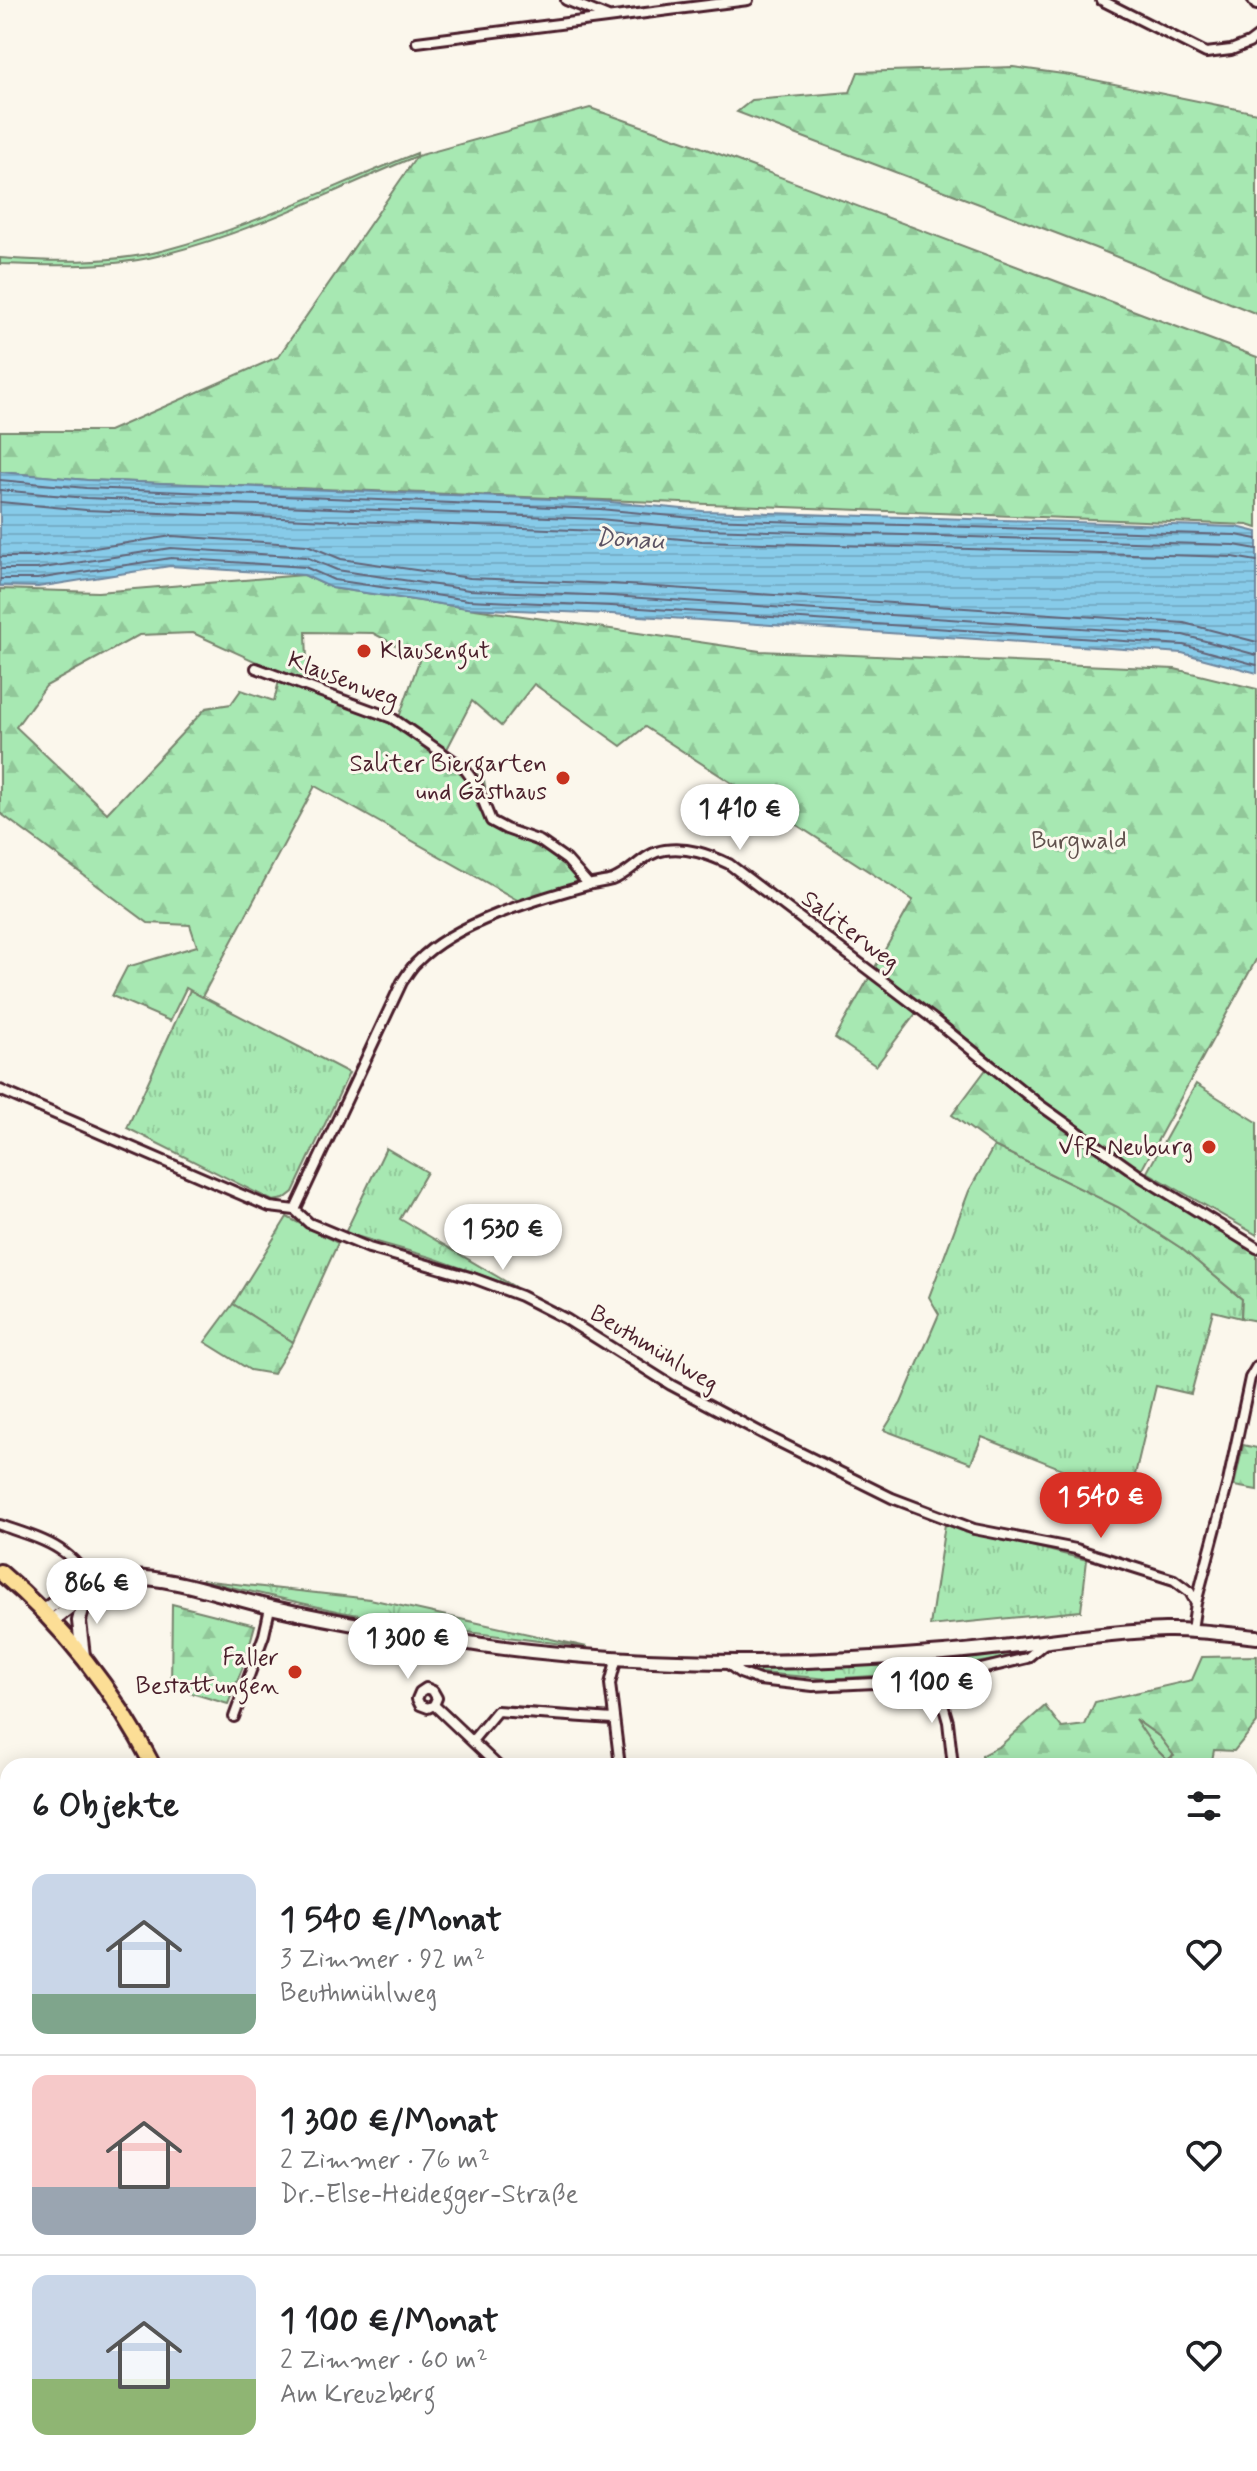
<!DOCTYPE html>
<html lang="de">
<head>
<meta charset="utf-8">
<style>
  :root { --surface:#fff; --page:#f2f2f2; --text:#202124; --muted:#757577; --line:#e0e0e0; --accent:#d93025 }
  body { margin:0; font-family:Mynerve,sans-serif; background:var(--page); color:var(--text); height:100vh; display:flex; flex-direction:column; font-size:30px; white-space:nowrap }
  * { box-sizing:border-box; margin:0 }
  p { font-size:26px; color:var(--muted) }
  .icon { flex:none; width:44px; height:44px; fill:none; stroke:currentColor; stroke-width:2; stroke-linecap:round; stroke-linejoin:round }
  .map { position:relative; flex:1; overflow:hidden }
  .drawer { position:absolute; left:0px; top:1758px; width:1258px; height:714px; display:flex; flex-direction:column; background:var(--surface); border-radius:24px 24px 0 0; box-shadow:0 4px 20px #0003 }
  .drawer>* { flex:none }
  .price { position:absolute; translate:-50% -68px; padding:0 18px; border-radius:28px; background:#fff; color:#222; font-size:26px; line-height:52px; filter:drop-shadow(0 2px 4px #0008) }
  .price::after { content:''; position:absolute; left:50%; top:48px; width:24px; height:18px; margin-left:-12px; background:inherit; clip-path:polygon(0 0,100% 0,50% 100%) }
  .price.selected { background:var(--accent); color:#fff }
  ul { padding:0; list-style:none }
  li { display:flex; align-items:center; gap:24px; height:200px; padding:0 32px }
  li+li { border-top:2px solid var(--line) }
  li span { display:grid; place-items:center; flex:none; width:224px; height:160px; border-radius:16px; color:#555 }
  li>.icon { margin-inline-start:auto }
  span .icon { width:96px; height:96px; fill:#fffc; stroke-width:1 }
  li b { font-size:34px }
  h2 { display:flex; justify-content:space-between; align-items:center; height:96px; padding:0 32px; font-size:34px }
  .map>svg:first-child { display:block }
</style>
</head>
<body>
<div class="map">
<svg width="1257" height="2471" viewBox="0 0 1257 2471">
  <defs>
    <pattern id="grass-tufts" width="24" height="20" patternUnits="userSpaceOnUse" patternTransform="scale(2)"><rect width="24" height="20" fill="#a7e8b2"/><path d="M3 7l-1-3M5 7V3M7 7l1-3M15 17l-1-3M17 17v-4M19 17l1-3" fill="none" stroke="#91c799"/></pattern>
    <pattern id="forest-firs" width="22" height="20" patternUnits="userSpaceOnUse" patternTransform="scale(2)"><rect width="22" height="20" fill="#a7e8b2"/><path d="M5 1l3.5 6h-7zM16 11l3.5 6h-7z" fill="#91c799"/></pattern>
    <pattern id="water-rules" width="6" height="5" patternUnits="userSpaceOnUse" patternTransform="scale(2)"><rect width="6" height="5" fill="#87cbe9"/><path d="M0 2.5h6" fill="none" stroke="#76aec8"/></pattern>
  </defs>
  <rect width="100%" height="100%" fill="#fbf7ec"/>
  <filter id="ink" filterUnits="userSpaceOnUse"><feTurbulence type="fractalNoise" baseFrequency=".0125" numOctaves="2"/><feDisplacementMap in="SourceGraphic" scale="16" xChannelSelector="R" yChannelSelector="G"/><feConvolveMatrix kernelMatrix="1 2 1 2 8 2 1 2 1" color-interpolation-filters="sRGB"/></filter>
  <g filter="url(#ink)">
    <path fill="url(#grass-tufts)" stroke="#78846e" stroke-width="2" d="M 417,153 L 417,156 C 334,190 253,232 165,254 C 115,268 52,266 0,264 L 0,258 C 50,262 117,263 165,250 C 252,227 333,186 417,153 Z
      M 190,990 L 349,1073 L 293,1192 L 284,1199 L 273,1201 L 127,1128 Z
      M 994,1146 L 1118,1207 L 1181,1248 L 1242,1299 L 1241,1318 L 1213,1311 L 1191,1394 L 1156,1386 L 1130,1496 L 982,1437 L 971,1463 L 884,1430 L 901,1403 L 939,1314 L 929,1297 L 969,1191 Z
      M 386,1148 L 427,1172 L 400,1219 L 515,1287 L 430,1257 L 345,1233 Z
      M 287,1217 L 338,1243 L 293,1342 L 233,1304 Z
      M 945,1524 L 1087,1560 L 1081,1611 L 930,1626 Z
      M 200,1580 L 370,1599 L 587,1647 L 443,1629 L 341,1612 Z
      M 1024,1649 L 1024,1654 L 929,1672 L 829,1679 L 749,1672 L 749,1666 L 930,1660 Z
      M 1132,1717 L 1160,1737 L 1174,1755 L 1167,1760 L 1154,1747 Z"/>
    <path fill="url(#forest-firs)" stroke="#78846e" stroke-width="2" fill-rule="evenodd" d="M 1013,67 L 1070,75 L 1257,113 L 1257,314 L 1095,248 L 737,112 L 752,100 L 850,92 L 858,72 Z
      M 590,108 L 690,143 L 1257,357 L 1257,528 L 1248,525 L 87,480 L 0,472 L 0,431 L 109,431 L 278,357 L 417,156 Z
      M 304,575 L 332,588 L 760,651 L 1175,669 L 1257,689 L 1257,958 L 1142,1169 L 1138,1170 L 1134,1178 L 1257,1251 L 1257,1321 L 1241,1318 L 1242,1299 L 1181,1248 L 1118,1207 L 994,1146 L 952,1115 L 993,1060 L 923,1004 L 876,1066 L 835,1038 L 913,900 L 645,727 L 621,746 L 534,684 L 501,726 L 472,701 L 447,749 L 484,780 L 487,797 L 477,806 C 495,836 505,829 533,842 C 551,850 568,869 583,881 L 519,901 L 315,786 L 202,997 L 186,988 L 170,1021 L 112,996 L 127,967 L 197,946 L 190,925 L 148,923 L 0,813 L 0,589 L 98,592 ZM 306,632 L 373,633 L 420,658 L 396,726 L 308,691 ZM 193,633 L 281,673 L 274,701 L 241,690 L 231,704 L 206,708 L 107,813 L 16,727 L 46,686 L 139,635 Z
      M 233,1304 L 293,1342 L 273,1374 L 250,1370 L 205,1342 Z
      M 1243,1445 L 1257,1448 L 1257,1490 L 1234,1486 Z
      M 172,1604 L 255,1625 L 244,1664 L 228,1704 L 171,1687 Z
      M 1257,1656 L 1257,1723 L 1234,1751 L 1214,1750 L 1211,1766 L 982,1766 L 982,1755 L 1000,1746 L 1045,1706 L 1062,1728 L 1085,1725 L 1095,1702 L 1192,1680 L 1202,1657 ZM 1135,1719 L 1160,1737 L 1174,1756 L 1167,1760 L 1154,1747 Z
      M 1250,2329 L 1257,2336 L 1257,2471 L 1198,2471 L 1197,2464 L 1250,2464 Z"/>
    <path fill="#a7e8b2" stroke="#78846e" stroke-width="2" d="M 1196,1084 L 1257,1122 L 1257,1235 L 1147,1172 Z"/>
    <path fill="url(#water-rules)" stroke="#6f869d" stroke-width="2" d="M 0,472 L 87,480 L 600,501 L 703,511 L 1237,527 L 1257,532 L 1257,673 L 1182,653 L 611,614 L 467,608 L 332,588 L 304,575 L 170,566 L 38,587 L 0,586 Z"/>
    <g fill="none" stroke-linecap="round" stroke-linejoin="round">
      <path stroke="#626477" stroke-width="2" d="M 0,480 L 86,488 L 600,509 L 703,519 L 1236,535 L 1257,539
        M 0,490 L 86,498 L 599,519 L 703,529 L 1234,545 L 1257,549
        M 0,502 L 86,510 L 598,531 L 702,541 L 1233,557 L 1257,561
        M 0,557 L 36,557 L 172,536 L 307,545 L 341,559 L 470,578 L 613,584 L 1184,623 L 1257,642
        M 0,569 L 37,569 L 171,548 L 306,557 L 337,570 L 469,590 L 612,596 L 1183,635 L 1257,655
        M 0,579 L 37,579 L 171,558 L 305,567 L 334,580 L 468,600 L 611,606 L 1183,645 L 1257,665"/>
      <g stroke="#4a1f2b" stroke-width="14">
        <path id="minor" d="M 566,0 L 608,17
          M 1101,0 L 1206,53 L 1231,50 L 1249,43 L 1257,37
          M 417,42 L 748,0
          M 256,668 L 392,718 L 464,768 L 477,786 L 491,821 L 506,829 L 540,841 L 567,860 L 589,885
          M 0,1090 L 270,1207 L 295,1210 L 309,1223 L 369,1248 L 473,1278 L 521,1296 L 566,1319 L 671,1385 L 773,1439 L 892,1498 L 974,1529 L 1076,1549 L 1174,1580 L 1190,1592 L 1196,1603
          M 295,1210 L 402,982 C 407,975 411,967 417,962 C 454,923 537,899 588,885 C 596,883 605,882 612,880 C 632,873 643,853 665,850 C 688,847 708,854 729,864 L 933,1019 L 1040,1105 L 1140,1176 L 1257,1248
          M 0,1525 C 46,1541 69,1545 95,1589
          M 1192,1630 L 1196,1603 L 1228,1482 L 1250,1378 L 1257,1366
          M 617,1657 L 610,1684 L 620,1766
          M 724,1661 L 740,1673 L 759,1680 L 813,1686 L 936,1680 L 1027,1658 L 1045,1643
          M 936,1680 L 948,1722 L 953,1766
          M 434,1705 L 428,1708 L 420,1705 L 417,1699 L 420,1692 L 426,1688 L 433,1691 L 437,1698 L 434,1705 L 498,1766
          M 234,1717 L 264,1635 L 270,1608
          M 472,1741 L 497,1711 L 613,1719"/>
      </g>
      <g stroke="#4a1f2b" stroke-width="18">
        <path id="secondary" d="M 1255,0 L 1257,3
          M 43,1612 C 54,1601 68,1595 83,1593
          M 52,1621 C 74,1604 96,1581 125,1578 C 164,1574 230,1598 270,1607 C 340,1623 411,1634 482,1645 C 634,1666 791,1666 944,1653 C 1017,1647 1091,1633 1165,1630 C 1195,1629 1227,1634 1257,1637
          M 83,1656 L 79,1621 L 86,1593"/>
      </g>
      <g stroke="#4a1f2b" stroke-width="20">
        <path id="primary" d="M 0,1572 C 64,1626 115,1692 153,1766
          M 290,2471 L 292,2464"/>
      </g>
      <use href="#minor" stroke="#fbf7ec" stroke-width="8"/>
      <use href="#secondary" stroke="#fbf7ec" stroke-width="12"/>
      <use href="#primary" stroke="#fcde96" stroke-width="14"/>
    </g>
  </g>
  <g fill="#c8321e" stroke="#fbf7ec" stroke-width="3">
    <circle cx="364" cy="651" r="8"/>
    <circle cx="563" cy="778" r="8"/>
    <circle cx="1209" cy="1147" r="8"/>
    <circle cx="295" cy="1672" r="8"/>
  </g>
  <g text-anchor="middle" dominant-baseline="central" stroke-width="6" stroke-linejoin="round" paint-order="stroke">
    <g font-size="24" fill="#4a1f2b" stroke="#fbf7ec" text-anchor="end">
      <text x="380" y="651" text-anchor="start">Klausengut</text>
      <text x="547" y="764">Saliter Biergarten<tspan x="547" dy="28">und Gasthaus</tspan></text>
      <text x="1193" y="1147">VfR Neuburg</text>
      <text x="279" y="1658">Faller<tspan x="279" dy="28">Bestattungen</tspan></text>
    </g>
    <g font-size="24" fill="#4a1f2b" stroke="#fbf7ec">
      <text transform="translate(343 680) rotate(21)">Klausenweg</text>
      <text transform="translate(850 931) rotate(37)">Saliterweg</text>
      <text transform="translate(654 1349) rotate(31)">Beuthmühlweg</text>
    </g>
    <g font-size="24" fill="#61514d" stroke="#fbf7ec">
      <text x="1079" y="841">Burgwald</text>
    </g>
    <g font-size="26" font-style="italic" fill="#5c5364" stroke="#fbf7ec">
      <text transform="translate(630 540) rotate(3)">Donau</text>
    </g>
  </g>
</svg>
<b class="price" style="left:740px;top:852px">1 410 €</b>
<b class="price" style="left:503px;top:1272px">1 530 €</b>
<b class="price selected" style="left:1101px;top:1540px">1 540 €</b>
<b class="price" style="left:97px;top:1626px">866 €</b>
<b class="price" style="left:408px;top:1681px">1 300 €</b>
<b class="price" style="left:932px;top:1725px">1 100 €</b>
<section class="drawer">
<h2>6 Objekte<svg class="icon" aria-label="filters" viewBox="0 0 24 24"><path d="M4 7h16M4 17h16"/><circle cx="9" cy="7" r="2"/><circle cx="15" cy="17" r="2"/></svg></h2>
<ul>
<li><span style="background:linear-gradient(#c9d6e8 75%,#7fa58c 0)"><svg class="icon" aria-label="home" viewBox="0 0 24 24"><path d="M3 11l9-7 9 7M6 9v11h12V9"/></svg></span><div><b>1 540 €/Monat</b><p>3 Zimmer · 92 m²</p><p>Beuthmühlweg</p></div><svg class="icon" aria-label="heart" viewBox="0 0 24 24"><path d="M12 20l-8-8c-3-5 5-10 8-4 3-6 11-1 8 4z"/></svg></li>
<li><span style="background:linear-gradient(#f6c9c9 70%,#9aa5b1 0)"><svg class="icon" aria-label="home" viewBox="0 0 24 24"><path d="M3 11l9-7 9 7M6 9v11h12V9"/></svg></span><div><b>1 300 €/Monat</b><p>2 Zimmer · 76 m²</p><p>Dr.-Else-Heidegger-Straße</p></div><svg class="icon" aria-label="heart" viewBox="0 0 24 24"><path d="M12 20l-8-8c-3-5 5-10 8-4 3-6 11-1 8 4z"/></svg></li>
<li><span style="background:linear-gradient(#c9d6e8 65%,#8fb573 0)"><svg class="icon" aria-label="home" viewBox="0 0 24 24"><path d="M3 11l9-7 9 7M6 9v11h12V9"/></svg></span><div><b>1 100 €/Monat</b><p>2 Zimmer · 60 m²</p><p>Am Kreuzberg</p></div><svg class="icon" aria-label="heart" viewBox="0 0 24 24"><path d="M12 20l-8-8c-3-5 5-10 8-4 3-6 11-1 8 4z"/></svg></li>
</ul>
</section>
</div>
</body>
</html>
